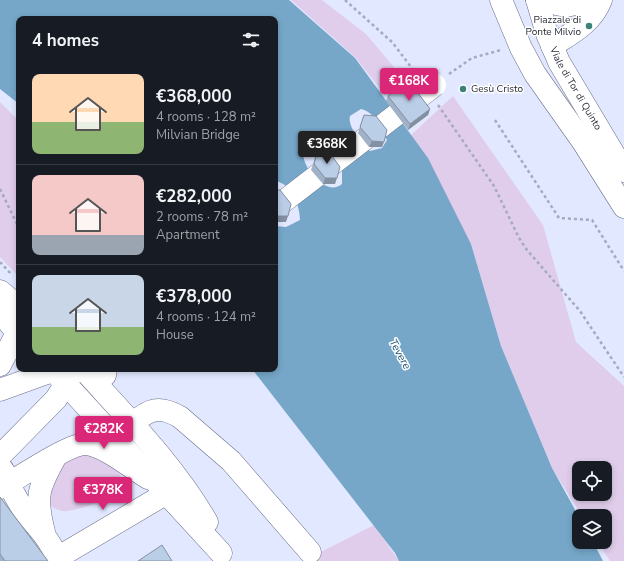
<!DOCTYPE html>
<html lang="en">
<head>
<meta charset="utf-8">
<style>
  :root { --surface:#171b24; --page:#242831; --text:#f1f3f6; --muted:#9ea1a6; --line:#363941; --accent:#db2777 }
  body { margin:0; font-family:"Nunito Sans",sans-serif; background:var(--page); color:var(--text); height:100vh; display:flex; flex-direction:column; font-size:15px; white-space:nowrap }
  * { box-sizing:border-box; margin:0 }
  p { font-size:13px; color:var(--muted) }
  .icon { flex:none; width:22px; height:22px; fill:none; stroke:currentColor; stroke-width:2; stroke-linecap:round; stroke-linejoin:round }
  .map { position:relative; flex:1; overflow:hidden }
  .details { position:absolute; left:16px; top:16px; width:262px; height:356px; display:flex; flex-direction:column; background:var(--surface); border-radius:8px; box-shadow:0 2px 6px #0003 }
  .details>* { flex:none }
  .controls { position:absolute; left:572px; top:461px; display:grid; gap:8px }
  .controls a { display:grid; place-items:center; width:40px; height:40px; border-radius:8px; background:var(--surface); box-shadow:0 2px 6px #0003; font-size:20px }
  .price { position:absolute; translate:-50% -34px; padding:0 9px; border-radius:4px; background:var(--accent); color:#fff; font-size:13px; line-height:26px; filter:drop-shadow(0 1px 2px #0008) }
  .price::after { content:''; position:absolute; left:50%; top:24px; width:12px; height:9px; margin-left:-6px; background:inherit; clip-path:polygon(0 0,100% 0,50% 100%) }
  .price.selected { background:#222; color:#fff }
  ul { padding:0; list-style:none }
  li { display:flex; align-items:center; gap:12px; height:100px; padding:0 16px }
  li+li { border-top:1px solid var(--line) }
  li span { display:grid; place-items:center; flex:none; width:112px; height:80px; border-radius:8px; color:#555 }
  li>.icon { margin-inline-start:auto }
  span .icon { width:48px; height:48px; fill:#fffc; stroke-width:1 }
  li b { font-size:17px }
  h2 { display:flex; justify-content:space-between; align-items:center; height:48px; padding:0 16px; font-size:17px }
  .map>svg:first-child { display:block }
</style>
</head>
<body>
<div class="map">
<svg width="624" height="561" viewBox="0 0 624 561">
  <rect width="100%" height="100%" fill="#e2e8ff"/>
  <path fill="#e0cdec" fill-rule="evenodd" d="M 291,0 L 322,0 L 366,34 L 404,79 L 385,95 L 355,57 Z
    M 453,96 L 543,225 L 576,342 L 624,386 L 624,561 L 610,561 L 598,542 L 605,542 L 605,516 L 582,516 L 552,468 L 501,346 L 471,244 L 411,135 ZM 579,468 L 605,468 L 605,494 L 579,494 Z
    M 0,102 L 19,121 L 19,277 L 0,257 Z
    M 79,454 C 91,455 97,459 108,464 C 148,487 87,509 67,511 C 61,512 55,509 50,505 C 47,495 57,469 65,461 C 68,458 75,456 79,454 Z
    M 374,525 L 399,561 L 303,561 Z"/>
  <path fill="#76a7c8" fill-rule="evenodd" d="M 0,0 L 289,0 L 355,58 L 428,158 L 471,244 L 501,346 L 552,468 L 579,517 L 579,542 L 593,542 L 603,561 L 399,561 L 395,553 L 252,369 L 275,369 L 275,226 L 286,227 L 300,220 C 300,205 291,183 275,181 L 275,19 L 19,19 L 19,104 L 0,89 ZM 361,109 C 375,112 381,128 387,140 L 382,148 L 370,151 C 362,145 347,126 350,116 ZM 314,136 L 330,139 L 342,158 L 342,184 C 323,201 284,149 314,136 Z"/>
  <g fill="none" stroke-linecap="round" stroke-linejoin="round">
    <g stroke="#696e88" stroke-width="23">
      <path id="minor" d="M 537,0 L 566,6 L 592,0
        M 552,46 C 572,33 592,23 601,0
        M 0,365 L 17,333
        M 105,375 L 106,369
        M 0,390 L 58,369
        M 132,424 C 149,409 159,405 180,417 L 231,461 L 310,552
        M 0,456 L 56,399 L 75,369
        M 3,470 C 8,483 15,497 23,509 C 36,527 51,539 58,561
        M 0,488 C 18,479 70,442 87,444 C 106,447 131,468 148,478
        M 44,532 C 35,496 38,488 56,456
        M 57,558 L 167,493"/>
    </g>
    <g stroke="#696e88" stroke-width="23">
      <g id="major">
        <path d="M 501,0 L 521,48 L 535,74 L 583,142 L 624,207"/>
        <path id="s1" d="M 537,0 L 547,34 L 559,62 L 624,171"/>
        <path d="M 0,291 L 19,307"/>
        <path d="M 0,312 L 19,335"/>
        <path d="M 52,369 L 221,553"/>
        <path d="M 83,369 C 127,418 174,465 207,522"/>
      </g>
    </g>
    <path stroke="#a5aabd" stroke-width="2.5" stroke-dasharray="3 3" stroke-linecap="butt" d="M 345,0 L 392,42 L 418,76
      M 449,74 L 472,58 L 501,50
      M 438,105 L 494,186 L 519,238 L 527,250 L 580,311 L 624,377
      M 495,120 L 559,218 L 592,220 L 624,271
      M 0,189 L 19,228
      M 0,262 L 12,275"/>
    <use href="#minor" stroke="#fff" stroke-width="22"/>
    <use href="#major" stroke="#fff" stroke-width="22"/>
    <g stroke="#696e88" stroke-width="23" stroke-linecap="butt">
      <path id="minor-bridge" d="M 275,208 L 435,85"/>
    </g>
    <use href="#minor-bridge" stroke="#fff" stroke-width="22"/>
  </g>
  <path fill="#a1b1c7" d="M 388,96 L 430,109 L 428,115 L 408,130 L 386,101 Z
    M 364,115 L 382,147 L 369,147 L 358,133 Z
    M 317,152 L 335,184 L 323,184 L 311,170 Z
    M 0,497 L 48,561 L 0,561 Z"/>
  <path fill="#8390a2" d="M 430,109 L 428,115 L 408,130 L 410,124 Z
    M 372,141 L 384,142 L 382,147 L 369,147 Z
    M 325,178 L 337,178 L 335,184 L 323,184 Z
    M 276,216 L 288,216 L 286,222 L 275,222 Z"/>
  <path fill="#bbcee7" stroke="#8390a2" d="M 408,80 L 430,109 L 410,124 L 388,96 Z
    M 364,115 L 376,116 L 387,130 L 384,142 L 372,141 L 360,127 Z
    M 317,152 L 329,152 L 340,167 L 337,178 L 325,178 L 314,164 Z
    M 275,190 L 280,190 L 291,204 L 288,216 L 276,216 L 275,215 Z
    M 0,497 L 48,561 L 5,561 L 0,554 Z
    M 162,545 L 172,561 L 138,561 Z"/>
  <g fill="#3d8278" stroke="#fff" stroke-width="1.5">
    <circle cx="589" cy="26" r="4"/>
    <circle cx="463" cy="89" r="4"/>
  </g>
  <g text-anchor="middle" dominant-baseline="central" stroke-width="3" stroke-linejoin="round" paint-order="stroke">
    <g font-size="10" fill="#2a2d38" stroke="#fff" text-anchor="end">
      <text x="581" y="20">Piazzale di<tspan x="581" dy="12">Ponte Milvio</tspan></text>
      <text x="471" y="89" text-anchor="start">Gesù Cristo</text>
    </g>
    <g font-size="10" fill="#2a2d38" stroke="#fff">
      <text stroke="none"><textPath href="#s1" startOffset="97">Viale di Tor di Quinto</textPath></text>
    </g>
    <g font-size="11" font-style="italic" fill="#1a5576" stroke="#fff">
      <text transform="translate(400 354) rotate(61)">Tevere</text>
    </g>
  </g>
</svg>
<div class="controls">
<a><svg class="icon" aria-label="locate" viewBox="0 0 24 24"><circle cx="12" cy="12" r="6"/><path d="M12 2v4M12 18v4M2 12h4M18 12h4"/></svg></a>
<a><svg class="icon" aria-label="layers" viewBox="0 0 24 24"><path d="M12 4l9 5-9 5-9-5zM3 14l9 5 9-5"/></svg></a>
</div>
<b class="price" style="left:409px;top:102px">€168K</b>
<b class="price selected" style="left:327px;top:165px">€368K</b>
<b class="price" style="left:104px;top:450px">€282K</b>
<b class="price" style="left:103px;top:511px">€378K</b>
<section class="details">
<h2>4 homes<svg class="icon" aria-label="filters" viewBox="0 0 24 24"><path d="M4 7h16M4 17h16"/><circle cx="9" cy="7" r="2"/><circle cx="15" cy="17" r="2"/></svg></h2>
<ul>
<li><span style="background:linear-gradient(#ffd9b3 60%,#8fb573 0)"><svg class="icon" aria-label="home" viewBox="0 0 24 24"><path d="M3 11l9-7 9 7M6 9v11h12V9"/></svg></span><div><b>€368,000</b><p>4 rooms · 128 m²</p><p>Milvian Bridge</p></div></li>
<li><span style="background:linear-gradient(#f6c9c9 75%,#9aa5b1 0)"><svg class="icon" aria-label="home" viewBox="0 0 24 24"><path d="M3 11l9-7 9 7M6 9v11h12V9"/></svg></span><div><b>€282,000</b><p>2 rooms · 78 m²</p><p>Apartment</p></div></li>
<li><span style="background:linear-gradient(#c9d6e8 65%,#8fb573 0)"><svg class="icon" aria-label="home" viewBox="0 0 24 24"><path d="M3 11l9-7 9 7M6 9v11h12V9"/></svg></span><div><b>€378,000</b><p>4 rooms · 124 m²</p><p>House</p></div></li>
</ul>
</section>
</div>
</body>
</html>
